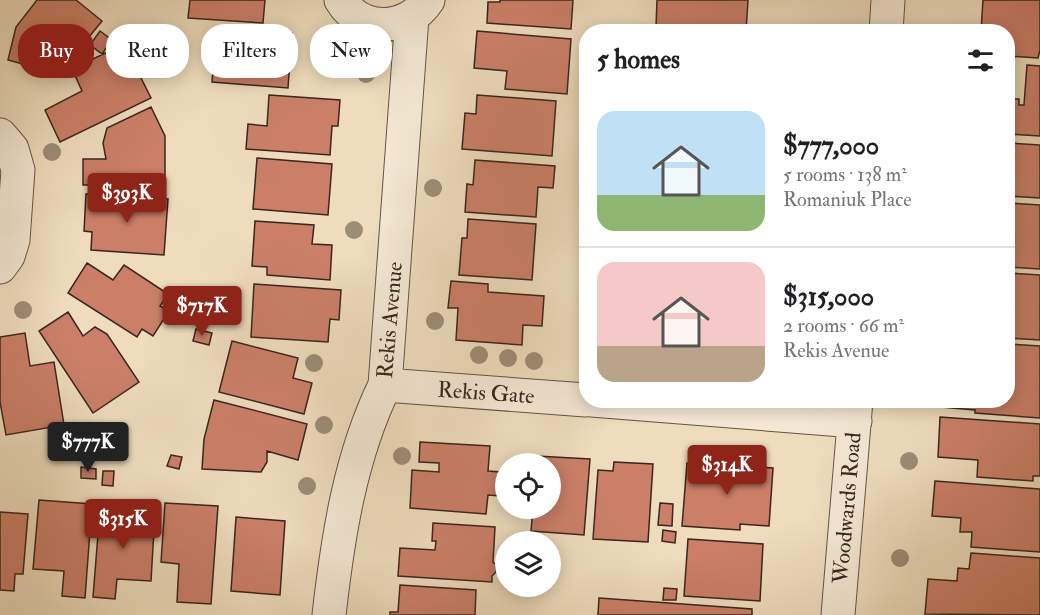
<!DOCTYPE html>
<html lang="en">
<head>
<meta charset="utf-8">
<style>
  :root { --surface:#fff; --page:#f2f2f2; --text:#202124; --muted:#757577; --line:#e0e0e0; --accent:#8f2418 }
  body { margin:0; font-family:"IM FELL Double Pica",serif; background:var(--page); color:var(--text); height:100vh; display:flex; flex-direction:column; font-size:22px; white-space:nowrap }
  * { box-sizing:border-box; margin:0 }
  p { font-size:20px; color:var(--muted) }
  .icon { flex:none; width:33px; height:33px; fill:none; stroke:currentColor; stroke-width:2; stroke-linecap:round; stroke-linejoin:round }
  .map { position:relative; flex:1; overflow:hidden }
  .drawer { position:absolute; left:579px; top:24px; width:436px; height:384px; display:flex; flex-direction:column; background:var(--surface); border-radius:24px; box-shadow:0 3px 15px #0003 }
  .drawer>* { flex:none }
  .guide { position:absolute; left:18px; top:24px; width:471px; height:54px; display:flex; gap:12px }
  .controls { position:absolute; left:495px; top:453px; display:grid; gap:12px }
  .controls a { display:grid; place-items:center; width:66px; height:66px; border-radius:50%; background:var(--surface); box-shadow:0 3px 15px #0003; font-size:30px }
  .price { position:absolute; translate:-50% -51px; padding:0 14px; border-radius:6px; background:var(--accent); color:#fff; font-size:20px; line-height:39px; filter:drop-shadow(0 2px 3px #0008) }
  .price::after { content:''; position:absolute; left:50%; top:36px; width:18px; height:14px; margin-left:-9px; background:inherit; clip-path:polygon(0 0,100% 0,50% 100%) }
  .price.selected { background:#222; color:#fff }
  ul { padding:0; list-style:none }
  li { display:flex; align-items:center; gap:18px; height:150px; padding:0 18px }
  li+li { border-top:2px solid var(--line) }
  li span { display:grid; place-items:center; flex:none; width:168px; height:120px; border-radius:18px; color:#555 }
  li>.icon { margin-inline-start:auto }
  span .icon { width:72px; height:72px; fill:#fffc; stroke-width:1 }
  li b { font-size:26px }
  h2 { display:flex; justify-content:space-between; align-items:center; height:72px; padding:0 18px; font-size:26px }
  .chip { padding:0 21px; border-radius:24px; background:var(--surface); box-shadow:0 3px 15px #0003; font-size:21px; line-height:54px }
  .chip.selected { background:var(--accent); color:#fff }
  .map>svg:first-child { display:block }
</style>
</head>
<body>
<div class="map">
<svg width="1040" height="615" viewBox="0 0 1040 615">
  <rect width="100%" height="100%" fill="#eedcbd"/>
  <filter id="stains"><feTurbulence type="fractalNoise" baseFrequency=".00333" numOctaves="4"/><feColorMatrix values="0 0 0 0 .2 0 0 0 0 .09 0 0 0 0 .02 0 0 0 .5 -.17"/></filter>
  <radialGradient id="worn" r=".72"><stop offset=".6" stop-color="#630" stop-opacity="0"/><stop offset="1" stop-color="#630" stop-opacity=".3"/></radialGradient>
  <path fill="#cb7f69" stroke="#3a261e" stroke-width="1.5" d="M 37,0 L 76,0 L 102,21 L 67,64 L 50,51 L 45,70 L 8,60 L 16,27 Z
    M 190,0 L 265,0 L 263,23 L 188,18 Z
    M 500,0 L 573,0 L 571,29 L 487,23 L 488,2 L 500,2 Z
    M 657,0 L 748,0 L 746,32 L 656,27 Z
    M 983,0 L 1040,0 L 1040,50 L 1038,58 L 1008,56 L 1008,32 L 981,32 Z
    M 216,27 L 292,33 L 288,88 L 212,82 Z
    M 100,31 L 112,40 L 102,54 L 90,45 Z
    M 477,31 L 571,39 L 567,94 L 505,89 L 507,71 L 474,68 Z
    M 124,44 L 151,98 L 60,142 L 45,110 L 82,91 L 72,69 Z
    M 1027,65 L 1040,66 L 1040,136 L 1008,134 L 1008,99 L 1019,99 L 1019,105 L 1024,105 Z
    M 269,95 L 340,100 L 338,126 L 332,126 L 330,155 L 246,149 L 248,124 L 267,126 Z
    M 477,95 L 556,101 L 552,156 L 462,149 L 465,113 L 476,114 Z
    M 151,107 L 165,136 L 165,185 L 83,185 L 83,159 L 106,159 L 103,143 L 107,128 Z
    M 1008,143 L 1040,145 L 1040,198 L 1008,196 Z
    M 257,158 L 332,164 L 328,215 L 253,209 Z
    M 475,160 L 555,166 L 553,188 L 538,187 L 536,217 L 465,212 L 467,184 L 473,185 Z
    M 86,194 L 168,199 L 164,255 L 91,250 L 92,232 L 84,231 Z
    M 1008,203 L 1040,205 L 1040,269 L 1008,267 Z
    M 468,219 L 536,224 L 532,280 L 459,275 L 462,238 L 467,238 Z
    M 255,221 L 314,225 L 312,244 L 332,245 L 330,280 L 267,275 L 267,267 L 252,266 Z
    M 87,263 L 113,280 L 124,265 L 168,294 L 160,306 L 169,311 L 153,336 L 142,329 L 137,337 L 68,293 Z
    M 1008,273 L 1040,275 L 1040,340 L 1008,338 Z
    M 451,281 L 488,284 L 488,292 L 544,296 L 542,326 L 523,325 L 522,345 L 456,340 L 458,308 L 448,308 Z
    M 254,284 L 341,290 L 339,320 L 330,319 L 328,342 L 251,337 Z
    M 68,312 L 83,336 L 95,327 L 107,334 L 139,382 L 93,413 L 39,331 Z
    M 196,329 L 212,333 L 209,345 L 193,341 Z
    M 25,333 L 30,366 L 54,362 L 64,425 L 6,435 L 0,402 L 0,337 Z
    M 232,341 L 298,358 L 293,378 L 312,383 L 304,414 L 219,392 Z
    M 1008,344 L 1040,346 L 1040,418 L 975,413 L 975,410 L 941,407 L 941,400 L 1008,400 Z
    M 214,400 L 307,424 L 298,460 L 267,451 L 267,462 L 261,472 L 202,469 L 204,439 Z
    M 940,417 L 1040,424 L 1040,476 L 1033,476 L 1033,481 L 977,477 L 978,460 L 938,457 Z
    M 93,430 L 104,446 L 92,454 L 82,437 Z
    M 420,442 L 490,446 L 488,471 L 501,472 L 500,496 L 488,495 L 486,514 L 410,508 L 412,470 L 439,472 L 439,463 L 419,462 Z
    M 171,455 L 182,457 L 179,469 L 167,466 Z
    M 536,456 L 590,459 L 584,535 L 531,531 L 533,508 L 550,508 L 550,464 L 536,464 Z
    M 614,462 L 653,464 L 648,542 L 593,539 L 598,470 L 613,471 Z
    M 687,463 L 773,468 L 769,526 L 740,524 L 740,530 L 682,526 Z
    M 81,467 L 96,469 L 96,479 L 81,478 Z
    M 103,471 L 114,471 L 113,486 L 102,485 Z
    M 935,481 L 1040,489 L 1040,552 L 971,547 L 972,532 L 960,532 L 961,518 L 932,516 Z
    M 39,500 L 92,504 L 85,598 L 62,596 L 64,571 L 33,569 Z
    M 165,503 L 218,506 L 211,604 L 177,602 L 179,564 L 161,562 Z
    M 660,503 L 673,504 L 672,526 L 658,525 Z
    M 100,509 L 155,513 L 151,581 L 117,579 L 115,599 L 93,597 Z
    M 0,512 L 28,514 L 23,574 L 15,574 L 14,591 L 0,590 Z
    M 236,517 L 285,521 L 280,595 L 231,591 Z
    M 433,523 L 495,527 L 493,562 L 496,565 L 496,572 L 492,576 L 492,582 L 398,576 L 400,548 L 435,550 L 436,541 L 432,541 Z
    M 663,530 L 676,532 L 675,543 L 662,541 Z
    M 688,539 L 763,544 L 760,601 L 684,596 Z
    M 971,553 L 1040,558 L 1040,615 L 925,614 L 928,579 L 957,581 L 958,568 L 969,569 Z
    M 400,585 L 476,590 L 475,615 L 390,615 L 390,612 L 398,612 Z
    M 664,588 L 677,589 L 676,600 L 663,600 Z
    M 599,598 L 752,609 L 752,615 L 598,615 Z"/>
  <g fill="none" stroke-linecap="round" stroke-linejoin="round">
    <g stroke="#675446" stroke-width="35">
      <path id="minor" d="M 341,0 C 361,34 408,31 428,0
        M 886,32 L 888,0
        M 0,135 L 12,149 L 18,170 L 13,240 L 8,256 L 0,267
        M 385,385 L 586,400
        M 592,400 L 855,421
        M 329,615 C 338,536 350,457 385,385 L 412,17
        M 838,615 L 856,400"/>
    </g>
    <use href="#minor" stroke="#f4e8d4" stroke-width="33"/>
  </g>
  <g fill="#9c8d76">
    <circle cx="366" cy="74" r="9"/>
    <circle cx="52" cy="152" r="9"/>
    <circle cx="433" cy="188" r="9"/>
    <circle cx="354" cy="230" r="9"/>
    <circle cx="23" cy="310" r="9"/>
    <circle cx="435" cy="321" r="9"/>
    <circle cx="479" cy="355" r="9"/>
    <circle cx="508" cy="358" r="9"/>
    <circle cx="534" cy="361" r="9"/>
    <circle cx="314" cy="363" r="9"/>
    <circle cx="324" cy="425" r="9"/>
    <circle cx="402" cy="456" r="9"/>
    <circle cx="909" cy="461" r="9"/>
    <circle cx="307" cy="486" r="9"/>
    <circle cx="900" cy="558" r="9"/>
  </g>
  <g text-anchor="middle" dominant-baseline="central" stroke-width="4.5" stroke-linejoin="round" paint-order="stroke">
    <g font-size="22" fill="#3a261e" stroke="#f4e8d4">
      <text transform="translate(390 320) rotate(-85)">Rekis Avenue</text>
      <text transform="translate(486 393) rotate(4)">Rekis Gate</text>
      <text transform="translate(847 508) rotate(-85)">Woodwards Road</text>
    </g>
  </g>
  <rect width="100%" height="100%" filter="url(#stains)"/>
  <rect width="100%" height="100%" fill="url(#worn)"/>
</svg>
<div class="controls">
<a><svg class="icon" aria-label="locate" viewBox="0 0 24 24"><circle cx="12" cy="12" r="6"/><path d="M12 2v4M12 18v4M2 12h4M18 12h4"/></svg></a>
<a><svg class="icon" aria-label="layers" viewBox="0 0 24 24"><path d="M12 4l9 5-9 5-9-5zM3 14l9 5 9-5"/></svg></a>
</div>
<b class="price" style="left:127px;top:224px">$393K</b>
<b class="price" style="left:202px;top:337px">$717K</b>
<b class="price selected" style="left:88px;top:473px">$777K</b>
<b class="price" style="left:727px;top:496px">$314K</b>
<b class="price" style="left:123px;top:550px">$315K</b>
<div class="guide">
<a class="chip selected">Buy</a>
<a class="chip">Rent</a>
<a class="chip">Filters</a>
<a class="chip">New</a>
</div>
<section class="drawer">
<h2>5 homes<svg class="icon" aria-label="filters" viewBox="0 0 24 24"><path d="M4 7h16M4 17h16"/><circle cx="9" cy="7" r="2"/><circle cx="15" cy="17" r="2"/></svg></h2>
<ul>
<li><span style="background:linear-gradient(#bfe0f5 70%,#8fb573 0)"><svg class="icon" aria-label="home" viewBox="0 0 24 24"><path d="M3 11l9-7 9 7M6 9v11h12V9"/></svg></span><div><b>$777,000</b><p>5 rooms · 138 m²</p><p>Romaniuk Place</p></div></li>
<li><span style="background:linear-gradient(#f6c9c9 70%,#b9a48a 0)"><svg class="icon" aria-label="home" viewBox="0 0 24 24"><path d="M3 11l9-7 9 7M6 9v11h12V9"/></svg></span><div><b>$315,000</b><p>2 rooms · 66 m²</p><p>Rekis Avenue</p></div></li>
</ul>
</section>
</div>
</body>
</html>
